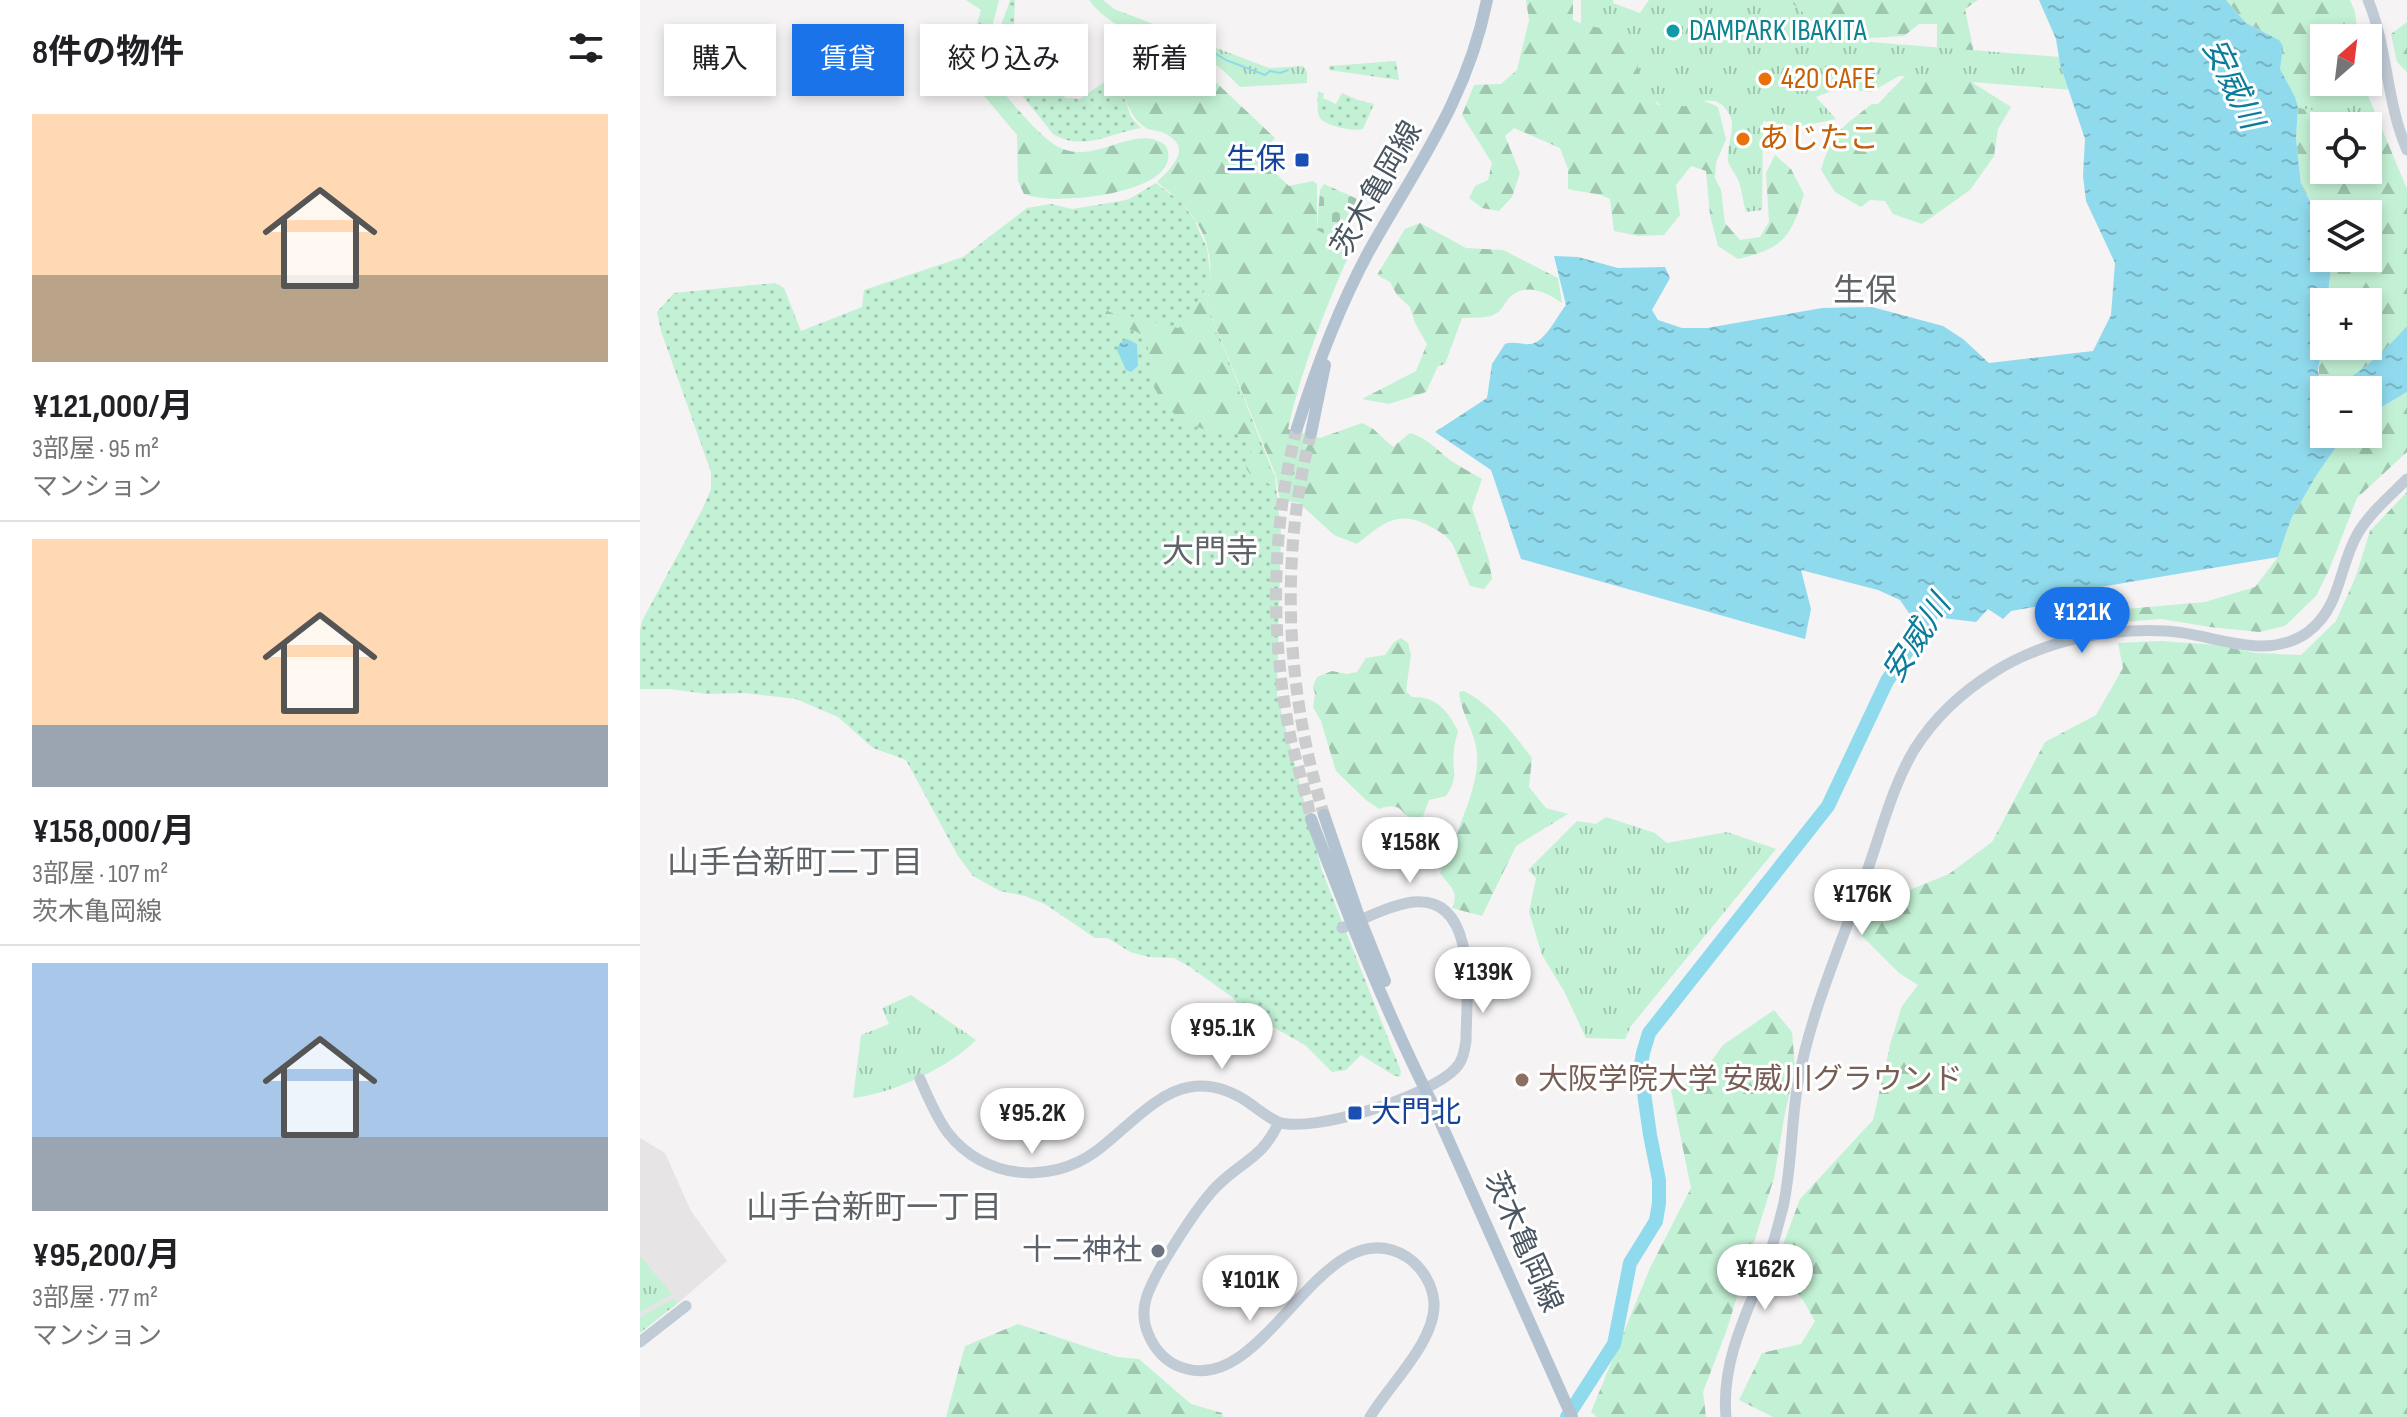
<!DOCTYPE html>
<html lang="ja">
<head>
<meta charset="utf-8">
<style>
  :root { --surface:#fff; --page:#f6f6f6; --text:#202124; --muted:#757577; --line:#e0e0e0; --accent:#1a73e8 }
  body { margin:0; font-family:"Sofia Sans Condensed","Noto Sans JP",sans-serif; background:var(--page); color:var(--text); height:100vh; display:flex; flex-direction:column; font-size:30px; white-space:nowrap }
  * { box-sizing:border-box; margin:0 }
  p { font-size:26px; color:var(--muted) }
  .icon { flex:none; width:44px; height:44px; fill:none; stroke:currentColor; stroke-width:2; stroke-linecap:round; stroke-linejoin:round }
  .map { position:relative; flex:1; overflow:hidden }
  .side { display:flex; flex-direction:column; background:var(--surface); width:640px }
  .side>* { flex:none }
  .hud { position:absolute; left:24px; top:24px; width:760px; height:72px; display:flex; gap:16px }
  .needle { width:52px; rotate:28deg }
  .buttons { position:absolute; left:1670px; top:24px; display:grid; gap:16px }
  .buttons a { display:grid; place-items:center; width:72px; height:72px; border-radius:0px; background:var(--surface); box-shadow:0 4px 12px #0003; font-size:40px }
  .price { position:absolute; translate:-50% -68px; padding:0 18px; border-radius:28px; background:#fff; color:#222; font-size:26px; line-height:52px; filter:drop-shadow(0 2px 4px #0008) }
  .price::after { content:''; position:absolute; left:50%; top:48px; width:24px; height:18px; margin-left:-12px; background:inherit; clip-path:polygon(0 0,100% 0,50% 100%) }
  .price.selected { background:var(--accent); color:#fff }
  ul { padding:0; list-style:none }
  li { display:grid; align-content:center; gap:16px; height:424px; padding:0 32px }
  li+li { border-top:2px solid var(--line) }
  li span { display:grid; place-items:center; height:248px; border-radius:0px; color:#555 }
  li>.icon { margin-inline-start:auto }
  span .icon { width:144px; height:144px; fill:#fffc; stroke-width:1 }
  li b { font-size:34px }
  h2 { display:flex; justify-content:space-between; align-items:center; height:96px; padding:0 32px; font-size:34px }
  .chip { padding:0 28px; border-radius:0px; background:var(--surface); box-shadow:0 4px 12px #0003; font-size:28px; line-height:72px }
  .chip.selected { background:var(--accent); color:#fff }
  main { display:flex; flex:1; min-height:0 }
  .map>svg:first-child { display:block }
</style>
</head>
<body>
<main>
<section class="side">
<h2>8件の物件<svg class="icon" aria-label="filters" viewBox="0 0 24 24"><path d="M4 7h16M4 17h16"/><circle cx="9" cy="7" r="2"/><circle cx="15" cy="17" r="2"/></svg></h2>
<ul>
<li><span style="background:linear-gradient(#ffd9b3 65%,#b9a48a 0)"><svg class="icon" aria-label="home" viewBox="0 0 24 24"><path d="M3 11l9-7 9 7M6 9v11h12V9"/></svg></span><div><b>¥121,000/月</b><p>3部屋 · 95 m²</p><p>マンション</p></div></li>
<li><span style="background:linear-gradient(#ffd9b3 75%,#9aa5b1 0)"><svg class="icon" aria-label="home" viewBox="0 0 24 24"><path d="M3 11l9-7 9 7M6 9v11h12V9"/></svg></span><div><b>¥158,000/月</b><p>3部屋 · 107 m²</p><p>茨木亀岡線</p></div></li>
<li><span style="background:linear-gradient(#a9c7e8 70%,#9aa5b1 0)"><svg class="icon" aria-label="home" viewBox="0 0 24 24"><path d="M3 11l9-7 9 7M6 9v11h12V9"/></svg></span><div><b>¥95,200/月</b><p>3部屋 · 77 m²</p><p>マンション</p></div></li>
</ul>
</section>
<div class="map">
<svg width="1767" height="1417" viewBox="0 0 1767 1417">
  <defs>
    <pattern id="grass-dots" width="8" height="8" patternUnits="userSpaceOnUse" patternTransform="scale(2)"><rect width="8" height="8" fill="#c3f1d5"/><path d="M2 2h.1M6 6h.1" fill="none" stroke="#a0c6b0" stroke-width="1.8" stroke-linecap="round"/></pattern>
    <pattern id="forest-firs" width="22" height="20" patternUnits="userSpaceOnUse" patternTransform="scale(2)"><rect width="22" height="20" fill="#c3f1d5"/><path d="M5 1l3.5 6h-7zM16 11l3.5 6h-7z" fill="#a0c6b0"/></pattern>
    <pattern id="cemetery-stones" width="16" height="16" patternUnits="userSpaceOnUse" patternTransform="scale(2)"><rect width="16" height="16" fill="#c3f1d5"/><path d="M2 7V4a2 2 0 0 1 4 0v3zM10 15v-3a2 2 0 0 1 4 0v3z" fill="#a0c6b0"/></pattern>
    <pattern id="park-tufts" width="24" height="20" patternUnits="userSpaceOnUse" patternTransform="scale(2)"><rect width="24" height="20" fill="#c3f1d5"/><path d="M3 7l-1-3M5 7V3M7 7l1-3M15 17l-1-3M17 17v-4M19 17l1-3" fill="none" stroke="#a0c6b0"/></pattern>
    <pattern id="water-ripples" width="26" height="14" patternUnits="userSpaceOnUse" patternTransform="scale(2)"><rect width="26" height="14" fill="#90daee"/><path d="M2 4q2-2 4 0t4 0M15 11q2-2 4 0t4 0" fill="none" stroke="#78b4c4"/></pattern>
  </defs>
  <rect width="100%" height="100%" fill="#f5f3f3"/>
  <path fill="#e6e4e5" d="M 0,1138 L 25,1153 L 51,1211 L 87,1261 L 38,1303 L 34,1299 L 0,1317 Z"/>
  <path fill="url(#grass-dots)" d="M 370,0 L 375,0 L 373,49 L 426,98 L 440,99 L 476,74 L 472,47 L 475,39 C 492,59 487,66 476,88 L 485,100 L 491,117 L 501,128 C 470,133 444,152 413,134 L 361,69 C 349,46 363,23 370,0 Z
    M 756,61 L 759,80 L 689,70 L 689,66 Z
    M 678,91 L 684,94 L 683,98 L 696,104 L 702,93 L 718,100 L 734,104 L 723,129 C 714,132 686,126 680,118 C 676,112 678,98 678,91 Z
    M 516,183 L 541,202 L 554,219 L 567,248 L 571,280 L 567,305 L 635,477 L 641,534 L 637,695 L 682,871 L 761,1071 L 760,1077 L 753,1075 L 721,1055 L 706,1070 L 692,1072 L 665,1045 L 603,1010 L 592,997 L 550,967 L 534,958 L 509,957 L 490,952 L 468,938 L 455,938 L 405,904 L 385,896 L 360,891 L 333,876 L 318,856 L 266,760 L 233,748 L 198,717 L 156,699 L 105,693 L 67,694 L 30,689 L 0,689 L 0,630 L 2,621 L 63,508 L 71,489 L 71,472 L 21,331 L 17,312 L 34,293 L 135,283 L 144,288 L 161,331 L 222,307 L 224,290 L 323,257 L 387,208 L 411,204 L 432,209 L 481,201 L 489,199 Z"/>
  <path fill="url(#forest-firs)" fill-rule="evenodd" d="M 326,0 L 359,0 L 343,61 C 353,82 394,132 415,145 C 422,149 429,152 438,152 C 467,154 501,125 526,146 C 548,194 412,207 384,194 L 378,181 L 377,135 L 323,71 L 341,10 Z
    M 886,0 L 933,0 L 933,20 L 945,25 L 959,16 L 1001,28 L 1009,91 L 1018,105 C 1043,99 1055,95 1078,107 L 1086,139 L 1076,163 L 1075,178 L 1081,190 L 1085,223 L 1100,240 L 1120,237 L 1129,222 L 1126,173 L 1135,155 L 1151,169 L 1164,194 C 1151,238 1143,248 1098,259 L 1078,246 L 1070,215 L 1066,171 L 1051,166 L 1036,185 L 1040,215 L 1024,235 L 999,236 L 974,231 L 970,199 C 958,192 943,193 928,189 L 928,169 L 920,148 L 874,128 L 865,136 L 880,173 L 872,197 L 859,211 L 842,208 L 829,198 L 835,186 L 848,180 L 852,163 L 822,115 L 834,85 L 861,84 L 877,70 L 889,20 Z
    M 1144,0 L 1338,0 L 1325,9 L 1333,48 L 1333,83 L 1371,107 L 1358,129 L 1354,156 L 1330,190 L 1282,224 L 1253,214 L 1245,201 L 1230,200 L 1221,207 L 1195,192 L 1181,170 C 1192,132 1202,127 1232,104 L 1238,104 L 1263,78 L 1297,55 L 1297,24 L 1279,24 L 1264,36 L 1231,38 L 1210,44 L 1184,26 L 1170,24 Z
    M 1586,0 L 1710,0 L 1715,12 L 1718,38 L 1684,38 L 1684,82 L 1724,86 L 1767,189 L 1767,326 C 1747,349 1716,384 1685,390 C 1673,373 1682,350 1684,331 L 1684,346 L 1728,346 L 1728,302 L 1687,302 L 1692,258 L 1728,258 L 1728,214 L 1687,214 L 1670,201 L 1661,185 L 1656,138 L 1658,108 L 1655,97 L 1640,69 L 1639,40 L 1606,23 ZM 1684,126 L 1728,126 L 1728,170 L 1684,170 Z
    M 1767,22 L 1767,72 L 1757,62 L 1751,34 Z
    M 478,37 L 566,73 L 635,138 L 618,157 L 649,186 L 673,181 L 677,184 L 677,230 L 712,248 C 686,307 662,366 648,429 L 680,438 L 722,423 L 732,428 L 753,447 L 770,433 C 790,439 797,451 813,462 C 822,468 832,473 842,479 L 832,508 L 849,560 L 852,579 L 844,589 L 830,586 C 824,573 819,558 813,545 C 808,536 798,530 789,526 C 757,509 743,524 717,544 L 694,535 L 659,503 L 640,500 L 636,476 L 567,305 C 578,247 563,217 517,182 C 532,168 554,147 524,133 C 518,130 511,131 506,128 C 490,118 488,101 477,87 C 488,65 492,58 475,39 Z
    M 780,223 L 826,248 L 863,250 L 918,278 L 922,303 C 907,292 886,282 870,297 C 864,303 862,312 853,315 C 845,319 831,317 822,318 L 805,364 L 798,366 L 786,392 L 749,404 L 722,399 L 776,371 L 787,344 L 775,323 L 770,307 L 757,295 L 750,282 L 737,275 L 765,229 Z
    M 565,289 L 568,290 L 565,304 L 633,478 L 633,486 L 610,474 L 606,468 L 613,445 L 609,436 C 600,433 594,434 584,433 C 556,431 524,414 514,386 C 509,372 512,356 506,342 C 499,324 480,334 472,320 L 462,314 L 464,309 L 474,314 L 489,316 L 538,328 C 552,323 558,302 565,289 Z
    M 1767,392 L 1767,452 L 1717,498 L 1689,570 L 1676,596 L 1645,626 L 1619,632 L 1570,627 L 1521,619 L 1444,625 L 1463,611 L 1565,602 L 1615,587 L 1638,557 L 1651,519 L 1676,476 L 1705,434 L 1728,434 L 1728,415 Z
    M 1767,492 L 1767,1417 L 1133,1417 L 1099,1400 L 1122,1353 L 1161,1344 L 1175,1321 L 1163,1300 L 1134,1269 L 1160,1199 L 1233,1120 L 1251,1041 L 1262,1006 L 1278,985 L 1259,973 L 1220,934 L 1230,906 L 1309,874 L 1352,842 L 1405,742 L 1456,715 L 1483,668 L 1478,643 L 1521,641 L 1576,645 L 1616,653 L 1661,655 L 1696,621 L 1716,576 L 1730,531 Z
    M 761,638 L 768,643 L 771,655 L 766,691 L 772,697 C 796,696 808,711 818,731 C 817,737 814,744 814,751 C 811,770 820,776 806,796 L 789,800 L 783,816 C 757,824 769,798 739,809 L 726,800 L 696,771 L 681,721 L 673,707 L 675,694 L 673,686 L 677,677 L 692,671 L 707,674 L 717,672 L 726,658 L 745,655 L 754,642 Z
    M 824,691 C 854,707 872,732 892,758 L 889,787 L 906,808 L 928,814 L 876,846 L 842,916 L 812,908 C 820,891 809,886 800,873 C 813,839 840,788 837,753 C 835,731 821,714 819,692 Z
    M 1134,1010 L 1152,1032 L 1155,1068 L 1144,1118 L 1134,1178 L 1086,1332 L 1063,1392 L 1066,1417 L 957,1417 L 951,1412 L 1010,1268 L 1051,1188 L 1031,1090 L 1058,1080 L 1083,1045 Z
    M 378,1324 L 477,1357 L 499,1359 L 551,1404 L 582,1413 L 583,1417 L 306,1417 L 325,1346 Z"/>
  <path fill="url(#cemetery-stones)" d="M 684,184 L 722,201 L 700,242 L 677,230 L 680,190 Z"/>
  <path fill="url(#park-tufts)" d="M 449,0 L 463,0 L 474,9 L 629,68 L 663,66 L 667,72 L 667,83 L 600,87 C 591,78 582,68 572,62 C 533,40 476,38 449,0 Z
    M 941,0 L 973,0 L 973,3 L 1000,13 L 1009,0 L 1149,0 L 1192,39 L 1684,78 L 1684,82 L 1727,82 L 1725,114 L 1259,76 L 1231,92 L 1199,88 L 1176,97 L 1196,119 L 1158,127 L 1123,121 L 1122,210 L 1106,212 C 1103,202 1102,191 1099,182 C 1096,174 1089,167 1088,160 C 1086,144 1098,126 1088,112 C 1073,88 1051,109 1031,108 C 1014,107 1000,83 998,67 C 997,57 998,46 998,36 L 941,24 Z
    M 966,817 L 1015,833 L 1027,843 L 1087,832 L 1136,849 L 991,1026 L 985,1039 L 946,1038 L 924,991 L 902,955 L 889,912 L 896,878 L 888,870 L 937,821 L 956,824 Z
    M 271,995 L 336,1040 C 309,1068 251,1094 213,1098 L 221,1035 L 249,1024 L 242,1008 Z
    M 0,1256 L 32,1294 L 0,1312 Z
    M 34,1298 L 38,1303 L 0,1333 L 0,1317 Z"/>
  <path fill="url(#water-ripples)" d="M 1399,0 L 1586,0 L 1606,23 L 1639,40 L 1643,46 L 1640,69 L 1655,97 L 1658,108 L 1656,138 L 1661,185 L 1670,201 L 1687,214 L 1684,214 L 1684,258 L 1692,258 L 1687,302 L 1684,302 L 1684,331 L 1678,370 L 1680,383 L 1685,390 L 1684,434 L 1705,434 L 1676,476 L 1651,519 L 1638,557 L 1407,596 L 1406,605 L 1371,611 L 1363,619 L 1348,609 L 1336,622 L 1303,618 L 1304,608 L 1289,606 L 1287,616 L 1271,616 L 1260,600 L 1238,590 L 1161,570 L 1171,609 L 1165,639 L 881,559 L 851,470 L 795,432 L 847,398 L 852,364 L 865,344 C 876,341 882,345 891,344 C 906,341 917,316 926,305 L 914,256 L 938,257 L 978,268 L 1025,267 L 1030,278 L 1012,310 L 1018,320 L 1042,328 L 1067,328 L 1182,308 L 1232,307 L 1303,326 L 1323,339 L 1349,363 L 1453,351 L 1471,315 L 1475,263 L 1446,201 L 1443,176 L 1445,139 L 1420,64 L 1416,39 Z
    M 1767,326 L 1767,392 L 1728,415 L 1728,390 L 1689,390 C 1720,374 1744,352 1767,326 Z
    M 487,339 L 497,344 L 498,366 L 491,372 L 486,370 L 477,350 L 480,343 Z"/>
  <g fill="none" stroke-linecap="round" stroke-linejoin="round">
    <path stroke="#90daee" stroke-width="2" d="M 543,36 L 547,40 L 557,41 L 559,48 L 573,52 L 586,60 L 625,75 L 630,71 L 640,73 L 648,70"/>
    <path stroke="#90daee" stroke-width="14" d="M 927,1417 L 974,1344 L 990,1263 L 1016,1221 L 1019,1203 L 1019,1180 L 1010,1135 L 1004,1093 L 999,1077 L 1003,1053 L 1009,1033 L 1188,806 L 1247,681 L 1306,593"/>
    <path stroke="#caccce" stroke-width="12" stroke-dasharray="12 6" stroke-linecap="butt" d="M 657,428 C 632,525 630,627 648,725 C 654,757 665,788 671,819
      M 671,433 C 639,559 646,691 684,815"/>
    <path stroke="#c1cbd6" stroke-width="11" d="M 1728,0 C 1748,48 1746,102 1767,150
      M 280,1079 C 288,1097 296,1117 308,1133 C 344,1179 409,1185 455,1152 C 483,1132 516,1092 550,1087 C 574,1083 594,1092 612,1105 C 620,1111 629,1118 638,1122 C 673,1134 789,1096 815,1069 C 823,1061 824,1052 826,1041 C 826,1001 840,895 773,902 C 750,905 724,919 702,928
      M 639,1122 C 622,1159 603,1160 577,1186 C 558,1205 513,1274 506,1299 C 502,1313 504,1327 511,1340 C 519,1355 530,1365 547,1369 C 629,1391 683,1205 767,1257 C 782,1267 793,1285 794,1303 C 796,1341 749,1385 730,1417
      M 0,1342 L 46,1306
      M 1086,1417 C 1081,1363 1106,1314 1126,1265 C 1133,1246 1138,1226 1143,1207 C 1152,1167 1151,1123 1158,1082 C 1171,1011 1202,942 1226,874 C 1241,833 1252,787 1274,750 C 1294,718 1322,692 1354,672 C 1405,640 1467,628 1526,631 C 1572,633 1625,663 1668,632 C 1702,606 1698,567 1718,533 C 1730,513 1750,496 1767,479"/>
    <path stroke="#b3c2d1" stroke-width="12" d="M 657,428 C 676,368 698,309 728,253 C 776,167 827,100 847,0
      M 671,433 L 685,365
      M 684,815 L 718,914 L 745,981
      M 671,819 C 708,915 745,1010 791,1101 L 932,1417"/>
  </g>
  <circle fill="#0f9aa8" stroke="#fff" stroke-width="3" cx="1033" cy="31" r="8"/>
  <g fill="#e8710a" stroke="#fff" stroke-width="3">
    <circle cx="1125" cy="79" r="8"/>
    <circle cx="1103" cy="139" r="8"/>
  </g>
  <g fill="#1a4fb4" stroke="#fff" stroke-width="3">
    <rect x="654" y="152" width="16" height="16" rx="4"/>
    <rect x="707" y="1105" width="16" height="16" rx="4"/>
  </g>
  <circle fill="#8d6e63" stroke="#fff" stroke-width="3" cx="882" cy="1080" r="8"/>
  <circle fill="#6b7280" stroke="#fff" stroke-width="3" cx="518" cy="1251" r="8"/>
  <g text-anchor="middle" dominant-baseline="central" stroke-width="6" stroke-linejoin="round" paint-order="stroke">
    <g font-size="30" fill="#0d838f" stroke="#fff" text-anchor="start">
      <text x="1049" y="31">DAMPARK IBAKITA</text>
    </g>
    <g font-size="30" fill="#c56008" stroke="#fff" text-anchor="start">
      <text x="1141" y="79">420 CAFE</text>
      <text x="1119" y="139">あじたこ</text>
    </g>
    <g font-size="30" fill="#164399" stroke="#fff" text-anchor="end">
      <text x="646" y="160">生保</text>
      <text x="731" y="1113" text-anchor="start">大門北</text>
    </g>
    <g font-size="30" fill="#4a5661" stroke="#fff">
      <text transform="translate(737 189) rotate(-60)">茨木亀岡線</text>
      <text transform="translate(883 1242) rotate(66)">茨木亀岡線</text>
    </g>
    <g font-size="30" fill="#785e54" stroke="#fff" text-anchor="start">
      <text x="898" y="1080">大阪学院大学 安威川グラウンド</text>
    </g>
    <g font-size="30" fill="#5b616d" stroke="#fff" text-anchor="end">
      <text x="502" y="1251">十二神社</text>
    </g>
    <g font-size="32" font-style="italic" fill="#0c7c9b" stroke="#fff">
      <text transform="translate(1592 84) rotate(64)">安威川</text>
      <text transform="translate(1277 639) rotate(-57)">安威川</text>
    </g>
    <g font-size="32" fill="#5f6368" stroke="#fff">
      <text x="1225" y="291">生保</text>
      <text x="570" y="552">大門寺</text>
      <text x="155" y="863">山手台新町二丁目</text>
      <text x="234" y="1208">山手台新町一丁目</text>
    </g>
  </g>
</svg>
<div class="buttons">
<a><svg class="needle" viewBox="-14 -14 28 28"><path d="M0-13l5 13h-10z" fill="#e53935"/><path d="M0 13l5-13h-10z" fill="#757577"/></svg></a>
<a><svg class="icon" aria-label="locate" viewBox="0 0 24 24"><circle cx="12" cy="12" r="6"/><path d="M12 2v4M12 18v4M2 12h4M18 12h4"/></svg></a>
<a><svg class="icon" aria-label="layers" viewBox="0 0 24 24"><path d="M12 4l9 5-9 5-9-5zM3 14l9 5 9-5"/></svg></a>
<a>+</a>
<a>−</a>
</div>
<b class="price selected" style="left:1442px;top:655px">¥121K</b>
<b class="price" style="left:770px;top:885px">¥158K</b>
<b class="price" style="left:1222px;top:937px">¥176K</b>
<b class="price" style="left:843px;top:1015px">¥139K</b>
<b class="price" style="left:582px;top:1071px">¥95.1K</b>
<b class="price" style="left:392px;top:1156px">¥95.2K</b>
<b class="price" style="left:1125px;top:1312px">¥162K</b>
<b class="price" style="left:610px;top:1323px">¥101K</b>
<div class="hud">
<a class="chip">購入</a>
<a class="chip selected">賃貸</a>
<a class="chip">絞り込み</a>
<a class="chip">新着</a>
</div>
</div>
</main>
</body>
</html>
